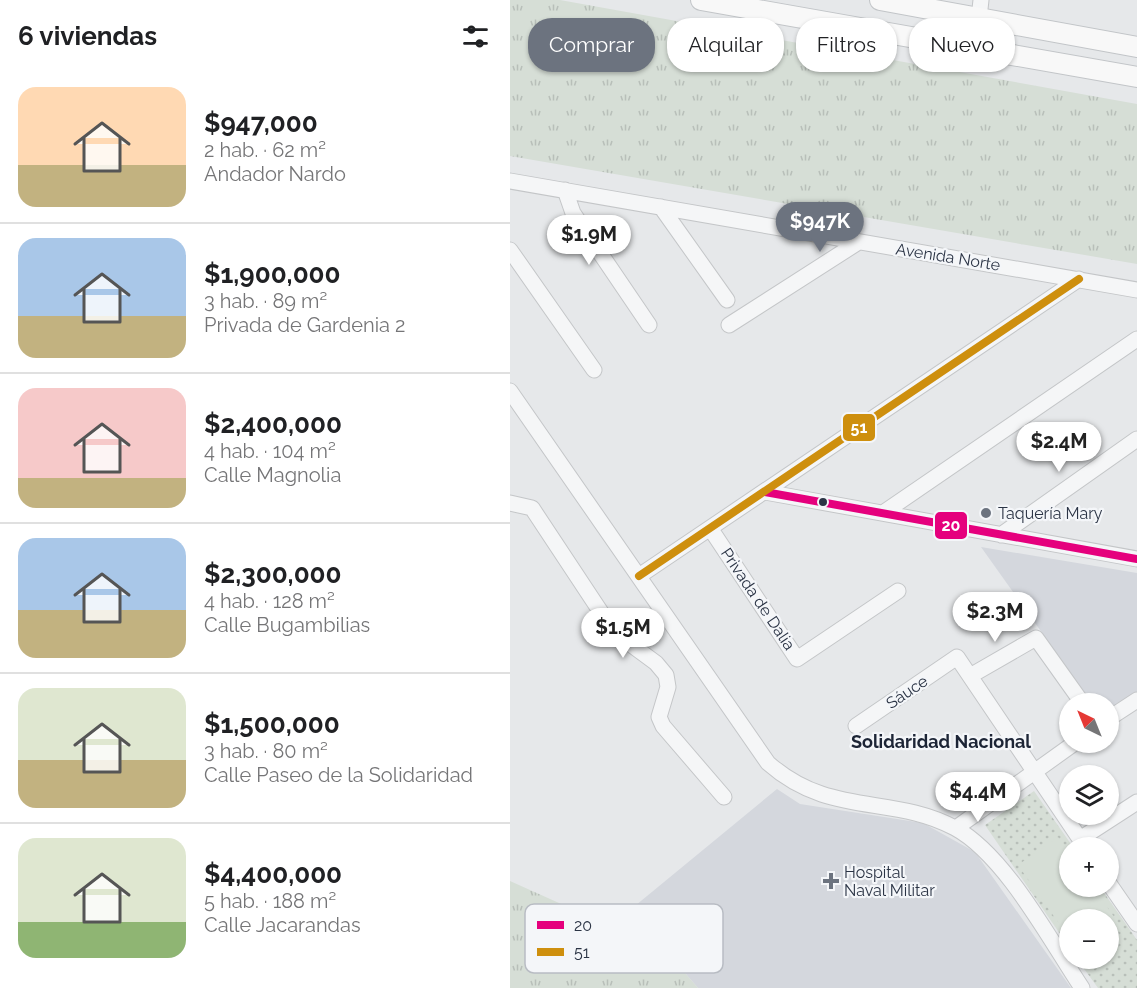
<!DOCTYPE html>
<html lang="es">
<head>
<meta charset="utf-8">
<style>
  :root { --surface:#fff; --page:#f6f6f6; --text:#202124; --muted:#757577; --line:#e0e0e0; --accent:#6c737f }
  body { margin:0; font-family:Raleway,sans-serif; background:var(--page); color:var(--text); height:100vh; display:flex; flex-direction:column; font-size:22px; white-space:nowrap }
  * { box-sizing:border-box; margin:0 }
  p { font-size:20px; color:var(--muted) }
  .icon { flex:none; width:33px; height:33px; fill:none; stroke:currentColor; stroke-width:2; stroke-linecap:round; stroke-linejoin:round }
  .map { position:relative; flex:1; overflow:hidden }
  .details { display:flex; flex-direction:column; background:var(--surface); width:510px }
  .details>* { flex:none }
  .banner { position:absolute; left:18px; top:18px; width:519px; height:54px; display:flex; gap:12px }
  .needle { width:39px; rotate:317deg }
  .controls { position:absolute; left:549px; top:693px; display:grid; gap:12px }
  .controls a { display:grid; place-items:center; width:60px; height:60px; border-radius:50%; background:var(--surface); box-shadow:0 2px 4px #0004; font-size:30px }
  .price { position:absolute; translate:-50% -51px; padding:0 14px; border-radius:21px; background:#fff; color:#222; font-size:20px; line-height:39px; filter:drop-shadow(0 2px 3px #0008) }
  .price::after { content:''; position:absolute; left:50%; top:36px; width:18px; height:14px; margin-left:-9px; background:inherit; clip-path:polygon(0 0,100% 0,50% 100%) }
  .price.active { background:var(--accent); color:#fff }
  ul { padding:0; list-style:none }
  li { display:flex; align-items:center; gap:18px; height:150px; padding:0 18px }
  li+li { border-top:2px solid var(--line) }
  li span { display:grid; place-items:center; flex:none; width:168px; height:120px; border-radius:18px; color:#555 }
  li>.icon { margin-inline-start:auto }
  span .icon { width:72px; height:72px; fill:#fffc; stroke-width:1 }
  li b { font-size:26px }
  h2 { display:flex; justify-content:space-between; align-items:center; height:72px; padding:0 18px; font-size:26px }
  .tag { padding:0 21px; border-radius:24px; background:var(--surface); box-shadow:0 2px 4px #0004; font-size:21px; line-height:54px }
  .tag.active { background:var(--accent); color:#fff }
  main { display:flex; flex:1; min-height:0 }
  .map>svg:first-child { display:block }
</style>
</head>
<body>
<main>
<section class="details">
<h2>6 viviendas<svg class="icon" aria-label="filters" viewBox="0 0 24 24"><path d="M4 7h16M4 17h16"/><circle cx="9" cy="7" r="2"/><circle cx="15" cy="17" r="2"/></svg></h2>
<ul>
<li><span style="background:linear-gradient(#ffd9b3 65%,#c2b280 0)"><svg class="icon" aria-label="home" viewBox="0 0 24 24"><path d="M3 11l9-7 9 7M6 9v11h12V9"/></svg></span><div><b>$947,000</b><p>2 hab. · 62 m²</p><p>Andador Nardo</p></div></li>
<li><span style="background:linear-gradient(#a9c7e8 65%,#c2b280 0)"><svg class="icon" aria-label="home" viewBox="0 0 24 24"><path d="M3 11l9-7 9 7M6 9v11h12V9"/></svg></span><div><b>$1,900,000</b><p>3 hab. · 89 m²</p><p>Privada de Gardenia 2</p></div></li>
<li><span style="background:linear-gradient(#f6c9c9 75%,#c2b280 0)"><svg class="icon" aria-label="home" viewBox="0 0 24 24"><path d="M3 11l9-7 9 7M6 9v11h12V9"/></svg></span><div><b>$2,400,000</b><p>4 hab. · 104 m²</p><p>Calle Magnolia</p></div></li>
<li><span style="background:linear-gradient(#a9c7e8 60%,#c2b280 0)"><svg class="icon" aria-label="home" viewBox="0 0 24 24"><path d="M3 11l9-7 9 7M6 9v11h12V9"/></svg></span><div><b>$2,300,000</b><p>4 hab. · 128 m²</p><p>Calle Bugambilias</p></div></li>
<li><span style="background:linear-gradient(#dfe7d0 60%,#c2b280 0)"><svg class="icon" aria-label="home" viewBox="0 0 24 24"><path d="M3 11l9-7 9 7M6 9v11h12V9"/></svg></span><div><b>$1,500,000</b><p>3 hab. · 80 m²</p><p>Calle Paseo de la Solidaridad</p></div></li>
<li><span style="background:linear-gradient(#dfe7d0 70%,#8fb573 0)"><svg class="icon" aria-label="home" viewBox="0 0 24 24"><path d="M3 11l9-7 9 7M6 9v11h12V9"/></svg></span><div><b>$4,400,000</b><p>5 hab. · 188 m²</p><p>Calle Jacarandas</p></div></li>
</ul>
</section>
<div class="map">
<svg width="627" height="988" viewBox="0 0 627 988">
  <defs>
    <pattern id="grass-dots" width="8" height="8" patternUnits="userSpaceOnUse" patternTransform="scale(1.5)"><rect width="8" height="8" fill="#d6ded6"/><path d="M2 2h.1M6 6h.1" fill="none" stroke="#b8bfb9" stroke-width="1.8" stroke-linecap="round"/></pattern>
    <pattern id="park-tufts" width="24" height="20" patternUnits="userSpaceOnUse" patternTransform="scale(1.5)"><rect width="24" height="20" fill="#d6ded6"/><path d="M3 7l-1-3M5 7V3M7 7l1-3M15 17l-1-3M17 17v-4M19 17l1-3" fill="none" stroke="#b8bfb9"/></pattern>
  </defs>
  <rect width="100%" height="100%" fill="#e6e8ea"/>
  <path fill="#d4d7dd" d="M 471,547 L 627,573 L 627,693 L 599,713 L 598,704 L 582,703 Z
    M 267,789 L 290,804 L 413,823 L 465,852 L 561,988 L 188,988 L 120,910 Z"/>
  <path fill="url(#grass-dots)" d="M 524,791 L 563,847 L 560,848 L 560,886 L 590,887 L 627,940 L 627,988 L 588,988 L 567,959 L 598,958 L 598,920 L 560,920 L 559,947 L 475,825 Z"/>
  <path fill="url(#park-tufts)" d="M 0,0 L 50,0 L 627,104 L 627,264 L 0,156 Z
    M 0,881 L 78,916 L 120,910 L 188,988 L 0,988 Z"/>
  <path fill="#d6ded6" d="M 548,837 L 559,853 L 560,886 L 583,887 L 607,921 L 599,926 L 598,920 L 560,920 L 559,938 L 508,865 Z"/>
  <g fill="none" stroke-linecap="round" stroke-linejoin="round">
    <g stroke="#c4c6c8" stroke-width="17">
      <path id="minor" d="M 469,18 L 471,0
        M 0,181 L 627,290
        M 55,190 L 63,213 L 139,325
        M 151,207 L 217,300
        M 0,250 L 84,370
        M 219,325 L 347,243
        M 0,391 L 258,763 C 320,818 382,794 445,828 C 495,855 540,940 572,988
        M 255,492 L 627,559
        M 0,503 L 22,508 L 104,632 L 146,663 L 156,675 L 158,687 L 149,717 L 153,726 L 214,797
        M 373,513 L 627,339
        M 200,528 L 287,659 L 388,591
        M 491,535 L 627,439
        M 129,576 L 569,279
        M 460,676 L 526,638 L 573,704
        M 598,719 L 627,700
        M 346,726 L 447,657 L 576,848
        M 446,828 L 566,742
        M 570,839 L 627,802
        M 598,882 L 627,924"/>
    </g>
    <g stroke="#c2c5c8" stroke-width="22">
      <path id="major" d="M 191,0 L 627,77
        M 370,0 L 627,47"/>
    </g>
    <use href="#minor" stroke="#f5f6f7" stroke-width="15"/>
    <use href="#major" stroke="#f8f8f8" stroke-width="20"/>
    <g stroke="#f4f6f9" stroke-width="12">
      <path id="bus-1" d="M 255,492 L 627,559"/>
    </g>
    <g stroke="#f4f6f9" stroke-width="12">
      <path id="bus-2" d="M 129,576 L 569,279"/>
    </g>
    <use href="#bus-1" stroke="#e5007d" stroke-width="8"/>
    <use href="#bus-2" stroke="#ce8f0e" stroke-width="8"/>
  </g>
  <circle fill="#2b3445" stroke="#f4f6f9" stroke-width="2" cx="313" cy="502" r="5"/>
  <g fill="#6c737f" stroke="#f4f6f9" stroke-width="2">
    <circle cx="476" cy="513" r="6"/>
    <path d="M318 872h6v6h6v6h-6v6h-6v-6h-6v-6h6z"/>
  </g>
  <g text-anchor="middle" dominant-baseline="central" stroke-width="4.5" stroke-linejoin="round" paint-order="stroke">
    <g font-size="16" fill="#2b3445" stroke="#f4f6f9">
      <text transform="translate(438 257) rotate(9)">Avenida Norte</text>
      <text transform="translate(248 599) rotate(56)">Privada de Dalia</text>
      <text transform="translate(397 692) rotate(-34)">Sáuce</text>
    </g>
    <g font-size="16" fill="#2b3445" stroke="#f4f6f9" text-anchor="start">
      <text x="488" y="513">Taquería Mary</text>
      <text x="334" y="872">Hospital<tspan x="334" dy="18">Naval Militar</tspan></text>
    </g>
    <g font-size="18" font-weight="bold" fill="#1d2536" stroke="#f4f6f9">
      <text x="431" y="741">Solidaridad Nacional</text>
    </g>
  </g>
  <rect x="15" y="904" width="198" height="69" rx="9" fill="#f4f6f9" stroke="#b8bcc3" stroke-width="1.5"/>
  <rect x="27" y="921" width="27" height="8" fill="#e5007d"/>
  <rect x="27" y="948" width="27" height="8" fill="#ce8f0e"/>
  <g font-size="16" fill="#2b3445">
    <text x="64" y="931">20</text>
    <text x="64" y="958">51</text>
  </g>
  <g stroke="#f4f6f9" stroke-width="2">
    <rect x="332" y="413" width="34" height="29" rx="6" fill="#ce8f0e"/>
    <rect x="424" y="511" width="34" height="29" rx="6" fill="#e5007d"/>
  </g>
  <g font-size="16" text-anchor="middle" font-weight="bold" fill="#fff">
    <text x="349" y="433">51</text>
    <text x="441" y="531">20</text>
  </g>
</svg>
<div class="controls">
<a><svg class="needle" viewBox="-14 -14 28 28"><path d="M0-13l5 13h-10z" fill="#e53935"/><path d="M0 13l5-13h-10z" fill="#757577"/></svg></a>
<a><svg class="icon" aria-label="layers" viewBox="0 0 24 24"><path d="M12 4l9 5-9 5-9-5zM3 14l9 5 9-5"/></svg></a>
<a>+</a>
<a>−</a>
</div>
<b class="price active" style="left:310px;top:253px">$947K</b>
<b class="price" style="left:79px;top:266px">$1.9M</b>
<b class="price" style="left:549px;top:473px">$2.4M</b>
<b class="price" style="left:485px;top:643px">$2.3M</b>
<b class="price" style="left:113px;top:659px">$1.5M</b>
<b class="price" style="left:468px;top:823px">$4.4M</b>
<div class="banner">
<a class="tag active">Comprar</a>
<a class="tag">Alquilar</a>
<a class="tag">Filtros</a>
<a class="tag">Nuevo</a>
</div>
</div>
</main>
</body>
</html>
